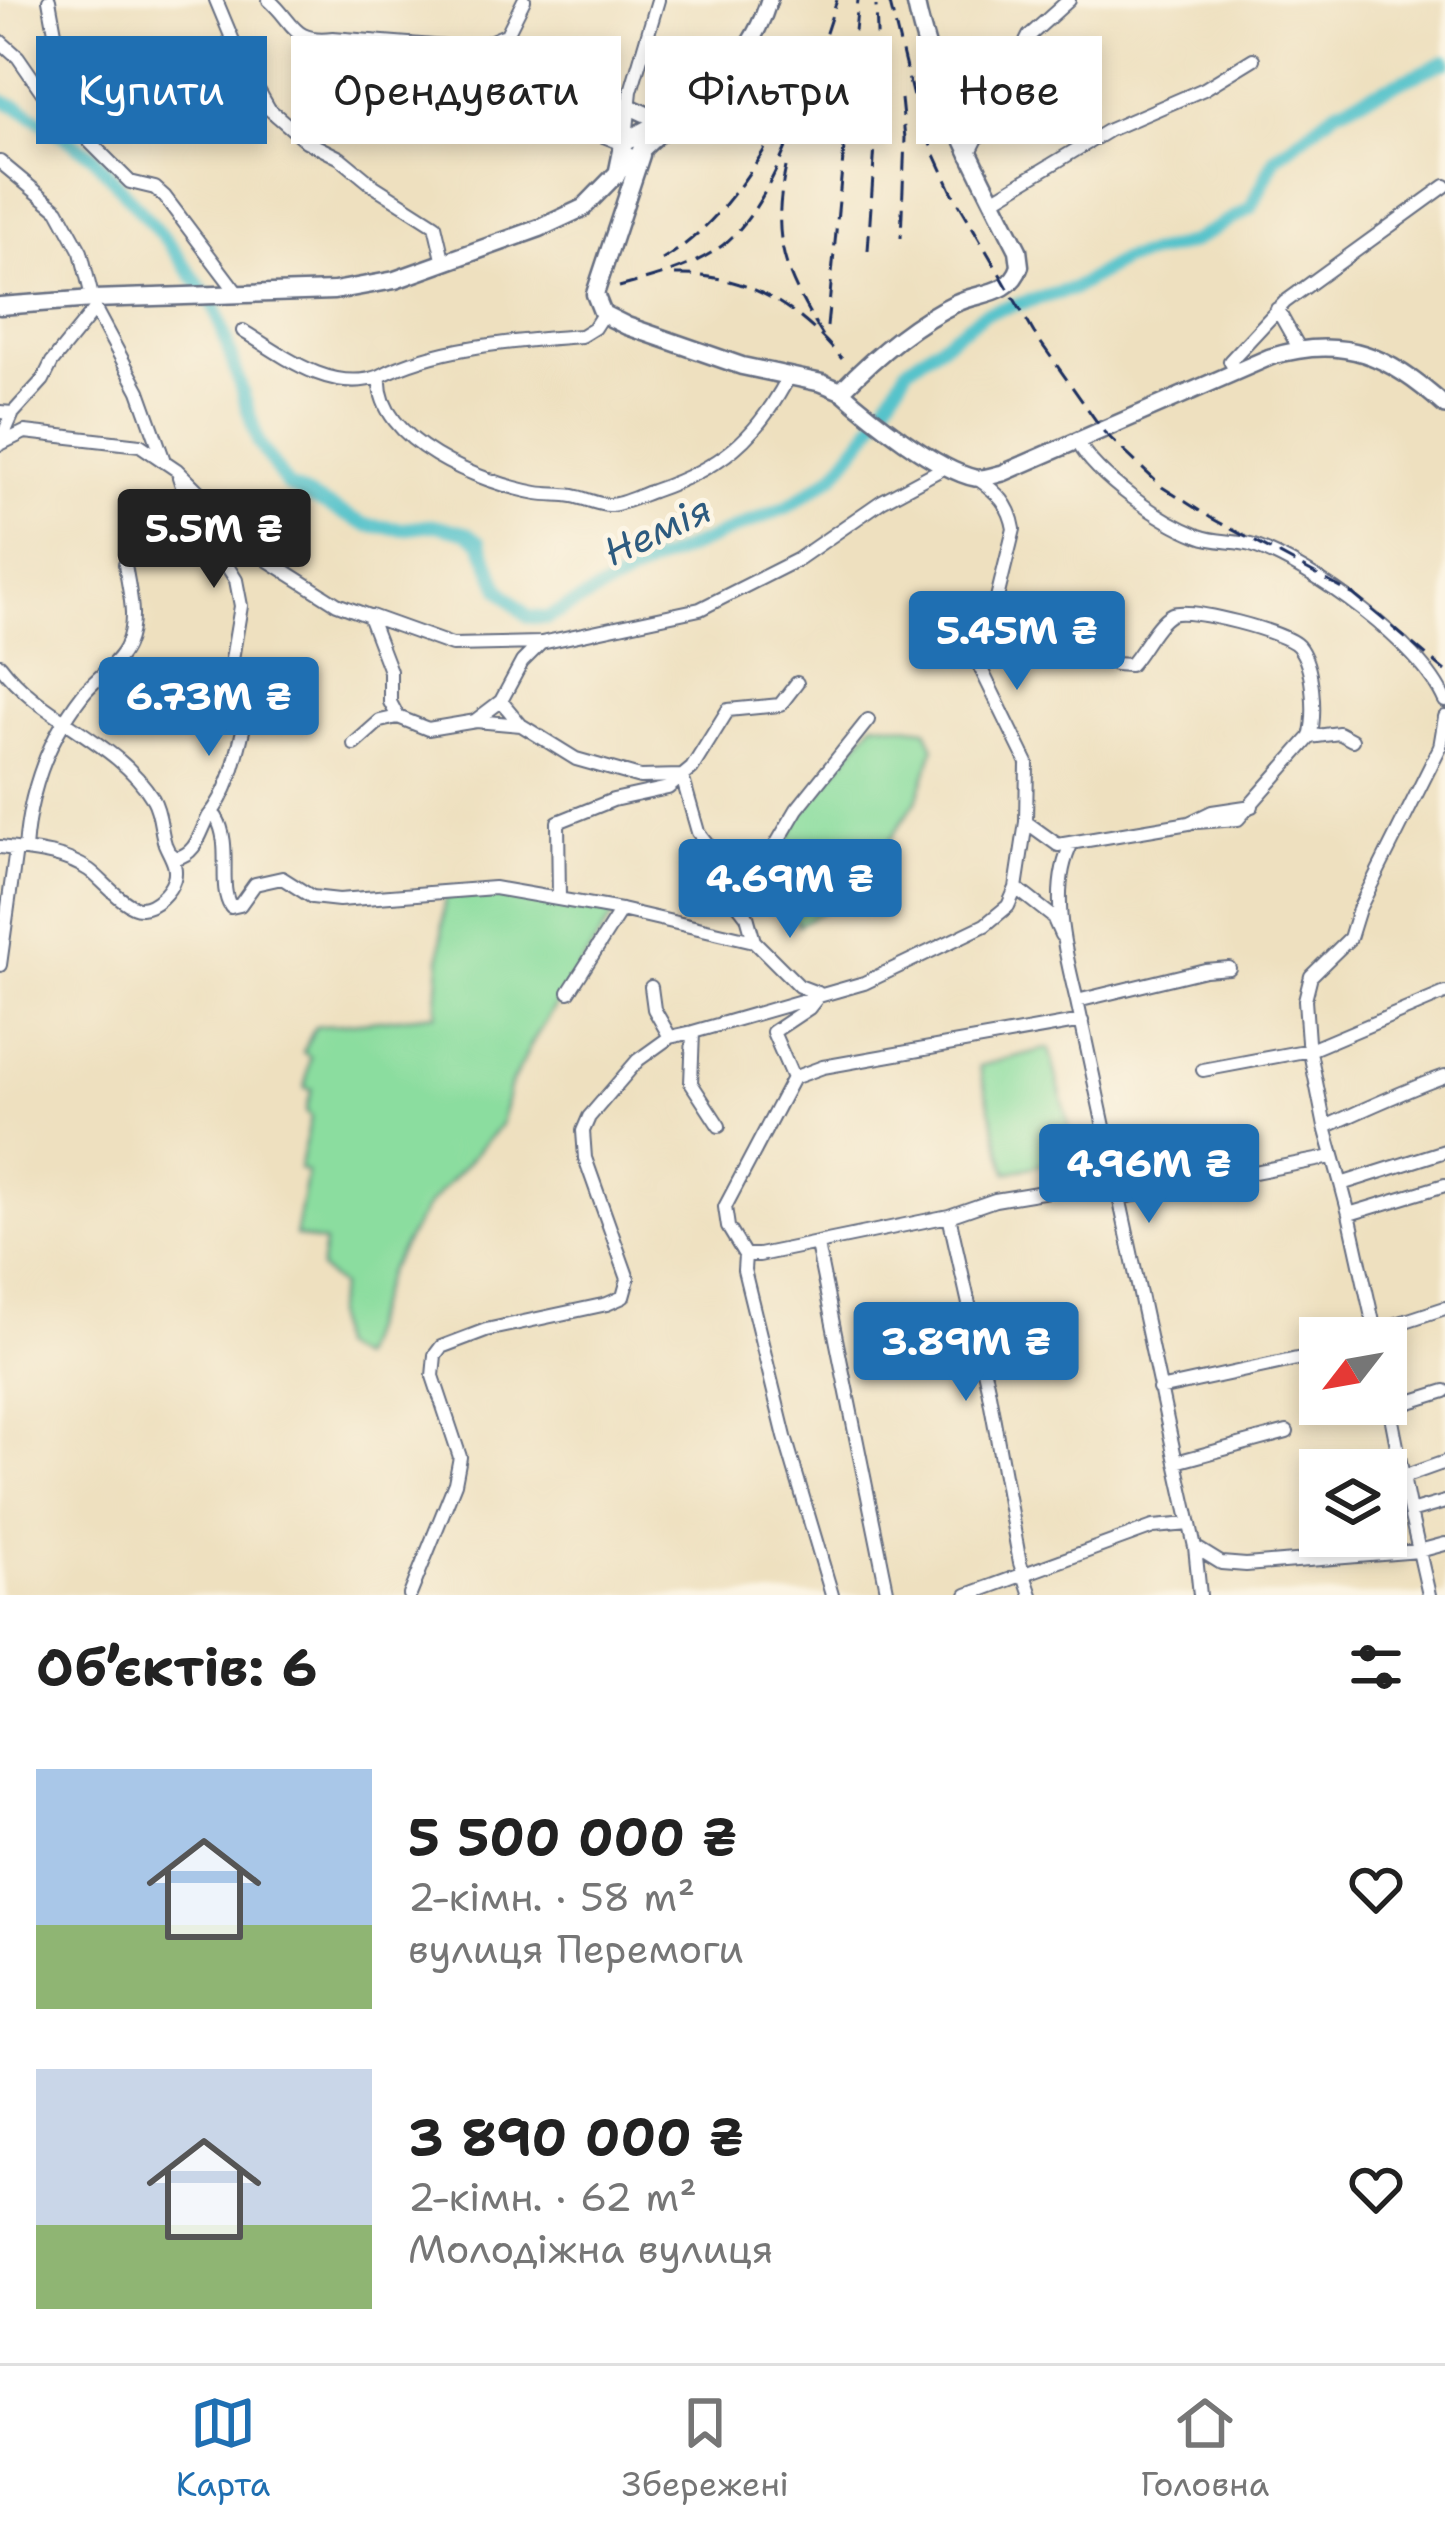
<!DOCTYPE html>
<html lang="uk">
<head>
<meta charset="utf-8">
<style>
  :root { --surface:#fff; --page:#f2f2f2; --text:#222; --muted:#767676; --line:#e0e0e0; --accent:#1f6fb2 }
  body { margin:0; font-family:"Shantell Sans",sans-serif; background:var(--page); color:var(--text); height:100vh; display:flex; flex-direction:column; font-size:45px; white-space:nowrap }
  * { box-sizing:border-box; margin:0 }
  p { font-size:39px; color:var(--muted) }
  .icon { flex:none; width:66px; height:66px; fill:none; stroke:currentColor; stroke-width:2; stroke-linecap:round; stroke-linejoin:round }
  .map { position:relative; height:1595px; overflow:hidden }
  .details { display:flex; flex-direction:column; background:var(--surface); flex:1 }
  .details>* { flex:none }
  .hud { position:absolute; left:36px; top:36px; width:1374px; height:108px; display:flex; gap:24px }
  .needle { width:78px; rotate:239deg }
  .tools { position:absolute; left:1299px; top:1317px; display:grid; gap:24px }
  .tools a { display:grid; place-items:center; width:108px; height:108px; border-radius:0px; background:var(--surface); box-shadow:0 6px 18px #0003; font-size:60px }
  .price { position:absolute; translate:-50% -102px; padding:0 27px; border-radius:12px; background:var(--accent); color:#fff; font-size:39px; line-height:78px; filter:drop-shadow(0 3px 6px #0008) }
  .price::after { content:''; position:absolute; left:50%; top:72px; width:36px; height:27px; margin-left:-18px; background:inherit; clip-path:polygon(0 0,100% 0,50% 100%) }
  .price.selected { background:#222; color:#fff }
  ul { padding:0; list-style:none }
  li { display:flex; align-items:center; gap:36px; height:300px; padding:0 36px }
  li span { display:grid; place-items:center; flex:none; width:336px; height:240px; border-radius:0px; color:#555 }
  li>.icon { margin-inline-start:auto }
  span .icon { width:144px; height:144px; fill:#fffc; stroke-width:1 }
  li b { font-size:51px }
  h2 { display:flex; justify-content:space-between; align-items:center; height:144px; padding:0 36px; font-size:51px }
  .pill { padding:0 42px; border-radius:0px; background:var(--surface); box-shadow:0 6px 18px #0003; font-size:42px; line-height:108px }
  .pill.selected { background:var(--accent); color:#fff }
  .menu { display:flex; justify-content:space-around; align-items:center; height:168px; border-top:3px solid var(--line); background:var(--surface); font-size:33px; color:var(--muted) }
  .menu a { display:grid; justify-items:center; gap:6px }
  .menu .selected { color:var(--accent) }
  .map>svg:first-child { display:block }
</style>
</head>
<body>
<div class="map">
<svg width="1445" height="1595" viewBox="0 0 1445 1595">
  <rect width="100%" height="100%" fill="#fcf5e5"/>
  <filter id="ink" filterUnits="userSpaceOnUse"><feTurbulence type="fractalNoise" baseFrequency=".00833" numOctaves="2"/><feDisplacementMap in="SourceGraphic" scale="24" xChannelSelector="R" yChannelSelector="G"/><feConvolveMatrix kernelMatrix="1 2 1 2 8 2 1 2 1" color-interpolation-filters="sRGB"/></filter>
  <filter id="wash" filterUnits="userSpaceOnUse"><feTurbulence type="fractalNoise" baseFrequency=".004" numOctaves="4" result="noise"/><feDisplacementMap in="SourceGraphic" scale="48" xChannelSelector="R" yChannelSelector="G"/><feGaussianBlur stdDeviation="2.7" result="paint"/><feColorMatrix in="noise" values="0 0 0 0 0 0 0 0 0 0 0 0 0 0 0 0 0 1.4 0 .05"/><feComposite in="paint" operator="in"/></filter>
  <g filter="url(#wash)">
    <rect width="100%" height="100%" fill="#eee0bf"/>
    <path fill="#8bdd9f" stroke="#53867e" stroke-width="3" d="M 874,722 L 926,729 L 934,748 L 918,798 L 853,895 L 798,925 L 773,869 L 800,815 Z
      M 492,892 L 615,912 L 533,1041 L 509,1088 L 501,1125 L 426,1208 L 388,1271 L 358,1358 L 337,1347 L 333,1313 L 340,1286 L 320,1269 L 324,1243 L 295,1236 L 307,1172 L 299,1169 L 311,1117 L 306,1111 L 312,1089 L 305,1088 L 310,1057 L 303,1052 L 315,1027 L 436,1014 L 445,895 Z
      M 1049,1048 L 1077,1156 L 1007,1173 L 979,1066 Z"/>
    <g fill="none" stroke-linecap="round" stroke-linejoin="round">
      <path stroke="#56c3cb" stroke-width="14" d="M 0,100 L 21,108 L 92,155 L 170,245 L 215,307 L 259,444 L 288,486 L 366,525 L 402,529 L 435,525 L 467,533 L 480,542 L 500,589 L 528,617 L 547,618 L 655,562 L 789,506 L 834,475 L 868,432 L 908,367 L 985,313 L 1073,289 L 1123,260 L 1190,243 L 1251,208 L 1275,158 L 1338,109 L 1445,62"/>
    </g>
  </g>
  <g filter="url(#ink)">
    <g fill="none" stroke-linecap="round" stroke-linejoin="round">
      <g stroke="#656d80" stroke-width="16">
        <path id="minor" d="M 49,0 L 57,43 L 56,81 L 80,124
          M 216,0 L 241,60 L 269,109 L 306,141 L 340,158 L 374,186 L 435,225 L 444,263
          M 269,0 C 295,23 292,43 333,38 L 459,48 L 480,46 L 503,36
          M 524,0 L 499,50 C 522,111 567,120 623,144
          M 0,41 L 18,57 L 47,99 L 130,182 L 155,188 L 165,197 L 238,294
          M 626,139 L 631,91 L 658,0
          M 968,156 L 1029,36 L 1069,0
          M 0,162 L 58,210 L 81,252 L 95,309 L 139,391 L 163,458
          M 991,201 L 1109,130 L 1204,89 L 1253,59
          M 1277,309 L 1299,348
          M 603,314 L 594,328 L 581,336 C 516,341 438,346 380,376 C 375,441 482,483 537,493 C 549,495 561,494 573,496 C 585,498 598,505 609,505 C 622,505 640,495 653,491 C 720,468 756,440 789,376
          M 243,331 C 283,356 332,394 380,376
          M 1236,372 L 1230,361 L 1285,302 L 1445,186
          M 0,412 L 13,413 L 0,443
          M 13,413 L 43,380 L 52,362 L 95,309
          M 1077,441 C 1097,477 1160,521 1199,536 C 1216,543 1237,540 1254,546 C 1313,567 1421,644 1445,701
          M 0,444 L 25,432 L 140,445 L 177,470 L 269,561 L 337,604 L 369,616 L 390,671 L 390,702 L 398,717
          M 179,477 L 189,506 L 236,580 L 241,606 L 231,665 L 254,692 C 239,733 237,782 209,816
          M 978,479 C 998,493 1010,505 1014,529 L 980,667 L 1027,763 L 1026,822 L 1016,888 L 1053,917 L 1061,935
          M 371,616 L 452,645 L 541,643
          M 1115,664 L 1130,665 C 1143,651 1156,622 1172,614 C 1190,607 1286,632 1298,646 C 1314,665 1316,715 1310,737 L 1339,733 L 1352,740
          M 0,665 C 41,720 117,740 153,799 C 161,813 160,829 165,844 C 170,856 178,866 174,879 C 170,892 155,907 141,908 C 125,909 102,879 89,870 C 62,852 31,851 0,847
          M 501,701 L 522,662 L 541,643 L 700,609 L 797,560 L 882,501 L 947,466
          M 476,720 L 501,701 L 521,725
          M 354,744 L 380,721 L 398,717 L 428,729 L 476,721 L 521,725 L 576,759 L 640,777 L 682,776 L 698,832 L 715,854 L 727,890 L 747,916 L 754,941
          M 1026,822 L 1058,845 L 1189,823 L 1212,812 L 1252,806
          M 1196,822 L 1238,819 L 1310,737
          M 1072,843 C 1048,889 1065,952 1077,1001 L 1205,970 L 1229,968
          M 25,849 C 29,793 48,739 83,694 C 95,679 119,663 126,646 C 138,618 129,592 125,564 L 189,506
          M 169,852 L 176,858 C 197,854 200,832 209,816 L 216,817 C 233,845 217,886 231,907 L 240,905 L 255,884 L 282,878 L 312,897 L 339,900 L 494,888 L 621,910 L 569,992
          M 559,897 L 558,822 L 613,800 L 668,788 L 692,768 L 728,710 L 780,705 L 797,683
          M 740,906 L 797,809 L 868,720
          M 621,910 L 754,941 L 799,986 L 820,994 L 809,1008 L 773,1032 L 793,1078
          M 0,965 L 16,849
          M 651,987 L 654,1009 L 670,1037 L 693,1032 L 691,1083 L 719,1126
          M 1077,1001 L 1176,1462
          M 1082,1021 L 823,1067 L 793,1078 L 725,1207 L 728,1227 L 745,1255 L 759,1255 L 949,1216 L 995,1200 L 1115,1180
          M 693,1032 L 864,983 L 985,925 L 1008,906 L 1016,888
          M 1203,1070 L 1310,1050 L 1445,993
          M 1325,1127 L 1308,1042 L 1305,1000 L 1311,976 L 1350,938 L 1359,909 L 1440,747 L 1445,717
          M 1445,1151 L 1341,1184 L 1349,1214 L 1445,1185
          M 1341,1184 L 1325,1127 C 1365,1109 1403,1091 1445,1076
          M 1119,1198 L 1332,1157
          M 1349,1214 L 1375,1331
          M 949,1216 L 988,1388 L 1020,1563 L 1031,1595
          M 817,1245 L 888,1595
          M 745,1255 L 744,1270 L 785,1437 L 832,1595
          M 1376,1337 L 1375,1331 L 1445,1308
          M 1159,1389 L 1320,1354
          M 1386,1390 L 1403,1477
          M 1390,1408 L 1445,1391
          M 1410,1512 L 1403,1477 L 1445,1462
          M 1195,1547 L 1221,1563 L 1246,1565 L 1419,1551 L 1410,1512 L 1445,1502
          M 410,1595 L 455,1483 L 460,1457 L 433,1376 L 435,1355 L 441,1347 L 486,1330 L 607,1304 L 623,1297 L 628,1279 L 585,1158 L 583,1131 L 589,1117 L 638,1060 L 670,1037
          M 967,1595 L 1153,1527 L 1190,1524
          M 1200,1595 L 1195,1547 L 1176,1462 L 1287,1432
          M 1429,1595 L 1419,1551 L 1445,1544"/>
      </g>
      <g stroke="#656d80" stroke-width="20">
        <path id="major" d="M 628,106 L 661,121
          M 631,137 L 670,116
          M 644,148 C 694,99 748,70 769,0
          M 841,391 C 870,417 937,470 975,478 C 984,479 994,475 1003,473 L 1270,357 C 1344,334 1390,356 1445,406"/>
      </g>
      <g stroke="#656d80" stroke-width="21">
        <path id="highway" d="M 641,155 L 595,294 L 603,314 L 627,326 L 742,366 L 822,383 L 841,391 C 875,356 912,324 956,303 C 980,292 1011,295 1020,266 L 1018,250 C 976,168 934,91 915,0
          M 617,175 L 624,141 L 634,137 L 644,145 L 637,158 L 627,157 L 622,149
          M 0,306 L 93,299 L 334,291 L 395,280 L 540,228 L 583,208 L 632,158"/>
      </g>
      <use href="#minor" stroke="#fff" stroke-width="12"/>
      <use href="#major" stroke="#fff" stroke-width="15"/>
      <use href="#highway" stroke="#fff" stroke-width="16"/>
      <path stroke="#1b2f5e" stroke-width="3" stroke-dasharray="18 9" stroke-linecap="butt" d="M 889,0 L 918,117 L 951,190 L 1034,333 L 1104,432 L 1162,487 L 1211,518 L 1354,595 L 1445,671
        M 901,99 L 905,138 L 901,238
        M 786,167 C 770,240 785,274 823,336
        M 868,251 L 879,85 L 876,6
        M 662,260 C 715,229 752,172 782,120
        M 675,275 C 746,273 797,306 842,359
        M 619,287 C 655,277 692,268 723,245 C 781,199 812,70 837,0
        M 827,327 L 858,0"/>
    </g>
  </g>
  <g text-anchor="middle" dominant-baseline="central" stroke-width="10" stroke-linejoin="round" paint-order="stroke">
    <g font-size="39" font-style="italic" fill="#2d5b7f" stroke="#fcf5e5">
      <text transform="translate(657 530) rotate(-25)">Немія</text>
    </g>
  </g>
</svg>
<div class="tools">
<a><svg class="needle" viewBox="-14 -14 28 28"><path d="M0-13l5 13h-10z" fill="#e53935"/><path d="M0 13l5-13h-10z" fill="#767676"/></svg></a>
<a><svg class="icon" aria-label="layers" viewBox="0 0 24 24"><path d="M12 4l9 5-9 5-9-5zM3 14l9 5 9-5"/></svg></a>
</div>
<b class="price selected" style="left:214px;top:591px">5.5M ₴</b>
<b class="price" style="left:1017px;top:693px">5.45M ₴</b>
<b class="price" style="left:209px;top:759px">6.73M ₴</b>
<b class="price" style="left:790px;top:941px">4.69M ₴</b>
<b class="price" style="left:1149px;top:1226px">4.96M ₴</b>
<b class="price" style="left:966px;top:1404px">3.89M ₴</b>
<div class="hud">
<a class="pill selected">Купити</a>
<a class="pill">Орендувати</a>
<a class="pill">Фільтри</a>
<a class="pill">Нове</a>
</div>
</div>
<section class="details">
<h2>Об’єктів: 6<svg class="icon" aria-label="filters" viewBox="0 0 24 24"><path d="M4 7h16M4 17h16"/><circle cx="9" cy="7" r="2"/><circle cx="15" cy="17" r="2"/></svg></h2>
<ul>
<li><span style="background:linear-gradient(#a9c7e8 65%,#8fb573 0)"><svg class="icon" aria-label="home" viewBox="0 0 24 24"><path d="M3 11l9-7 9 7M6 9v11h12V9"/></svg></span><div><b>5 500 000 ₴</b><p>2-кімн. · 58 m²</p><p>вулиця Перемоги</p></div><svg class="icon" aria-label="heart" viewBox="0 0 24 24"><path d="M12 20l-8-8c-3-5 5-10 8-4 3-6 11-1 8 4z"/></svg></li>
<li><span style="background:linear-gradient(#c9d6e8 65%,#8fb573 0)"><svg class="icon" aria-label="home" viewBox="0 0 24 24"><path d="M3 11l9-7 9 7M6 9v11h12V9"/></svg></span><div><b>3 890 000 ₴</b><p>2-кімн. · 62 m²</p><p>Молодіжна вулиця</p></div><svg class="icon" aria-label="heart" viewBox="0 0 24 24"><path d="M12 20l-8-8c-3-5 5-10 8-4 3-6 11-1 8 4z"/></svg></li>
</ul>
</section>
<nav class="menu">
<a class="selected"><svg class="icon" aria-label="map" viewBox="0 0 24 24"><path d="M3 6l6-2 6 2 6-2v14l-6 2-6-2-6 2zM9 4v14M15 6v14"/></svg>Карта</a>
<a><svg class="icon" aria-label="saved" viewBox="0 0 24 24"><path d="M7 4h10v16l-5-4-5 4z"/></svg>Збережені</a>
<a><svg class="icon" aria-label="home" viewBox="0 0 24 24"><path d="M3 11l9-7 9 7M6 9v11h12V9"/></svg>Головна</a>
</nav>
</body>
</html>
